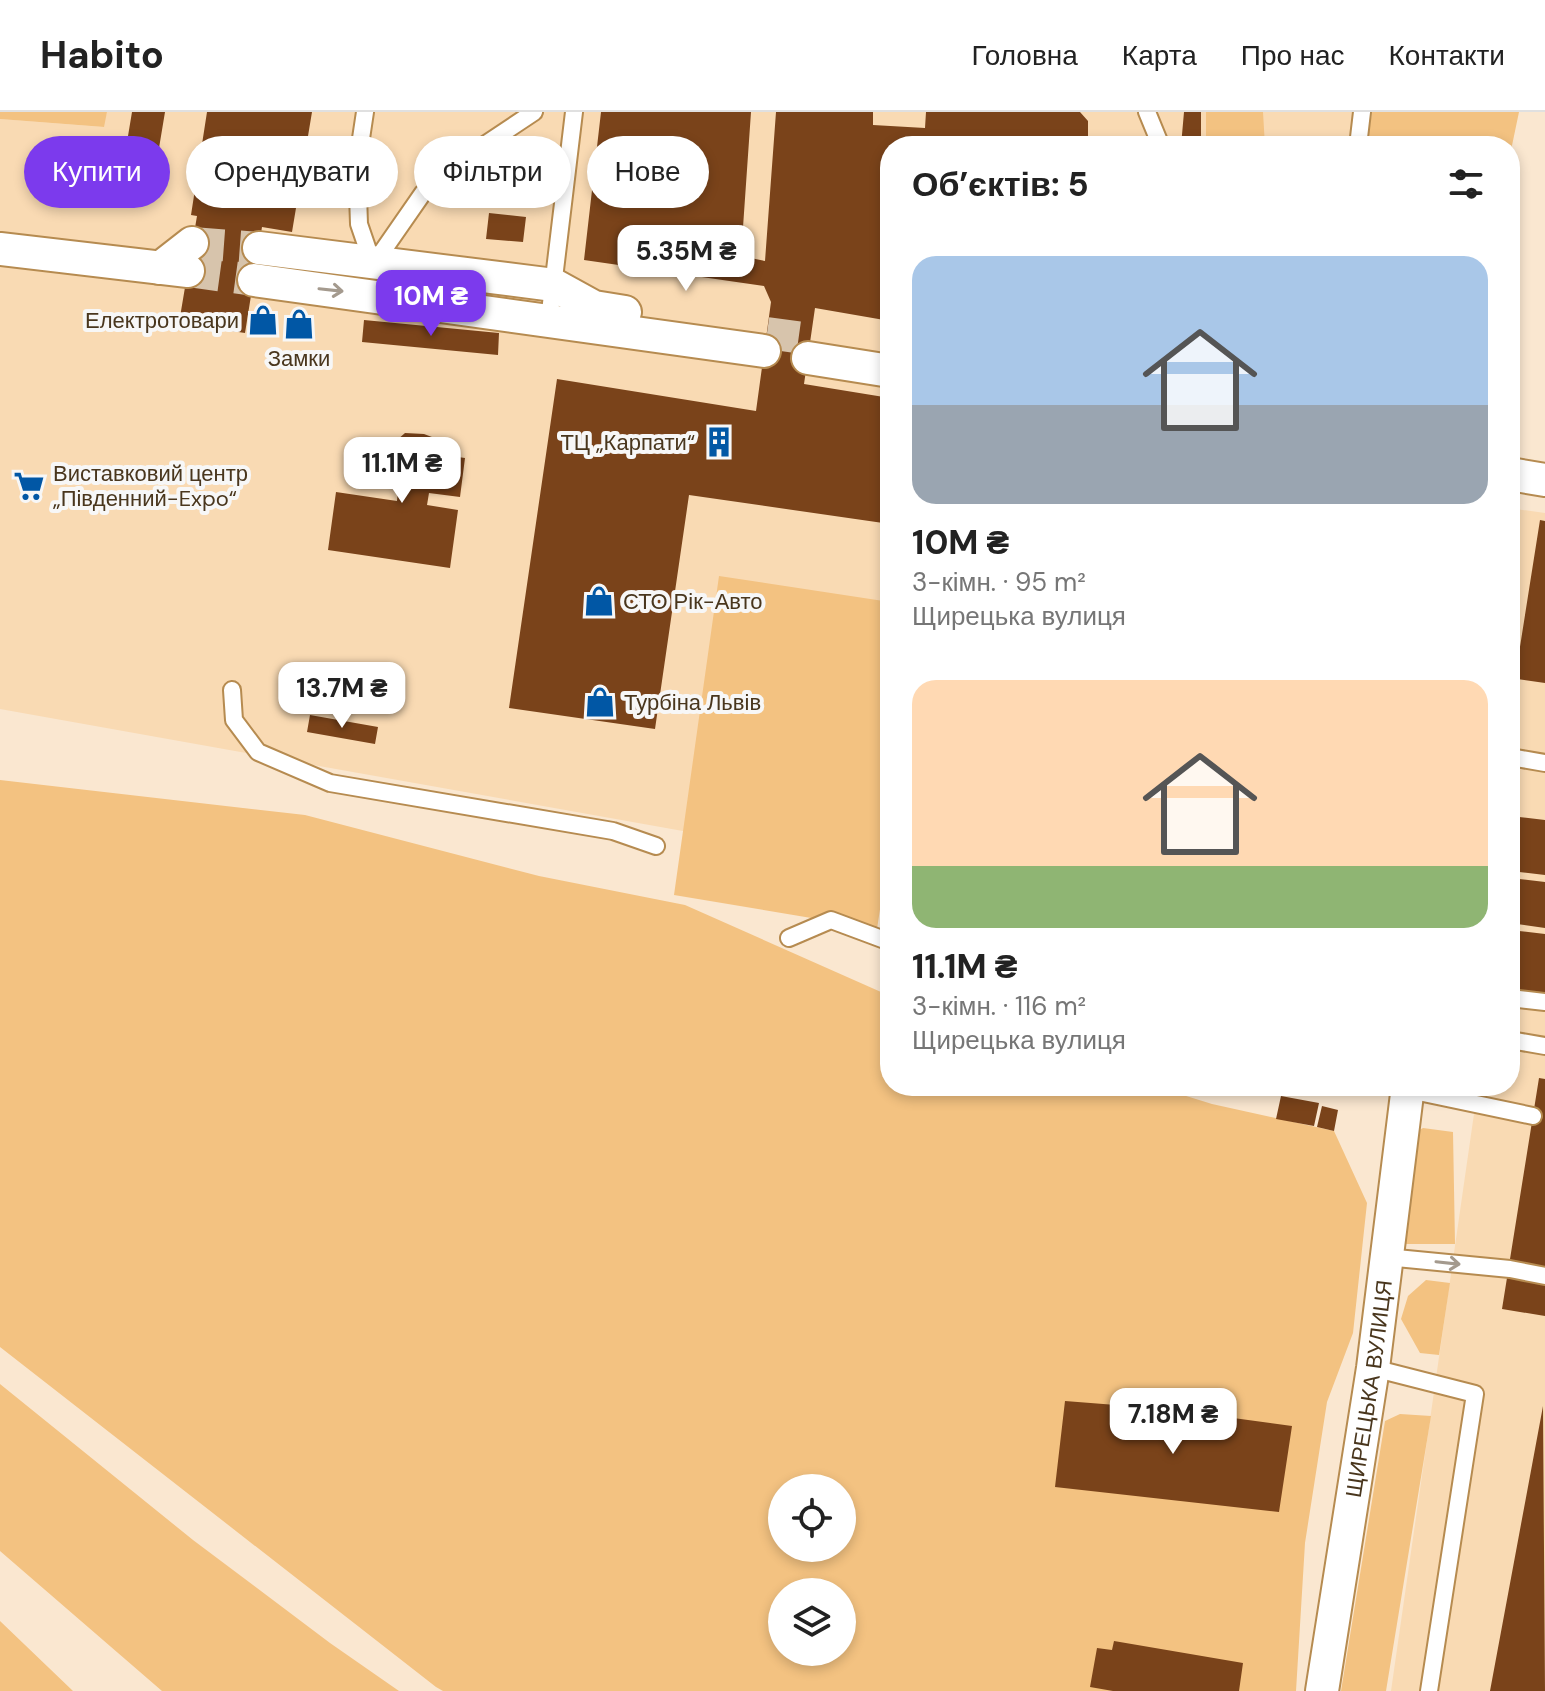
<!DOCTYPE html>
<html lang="uk">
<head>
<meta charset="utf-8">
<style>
  :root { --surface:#fff; --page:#f6f6f6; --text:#222; --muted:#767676; --line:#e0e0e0; --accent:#7c3aed }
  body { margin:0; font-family:"DM Sans",sans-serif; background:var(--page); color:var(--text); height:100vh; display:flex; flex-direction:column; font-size:30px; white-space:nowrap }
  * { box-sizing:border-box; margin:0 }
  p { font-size:26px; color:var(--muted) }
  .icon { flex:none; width:44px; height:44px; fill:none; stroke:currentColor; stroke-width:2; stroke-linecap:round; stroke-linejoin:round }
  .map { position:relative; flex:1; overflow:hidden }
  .sheet { position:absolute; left:880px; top:24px; width:640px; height:960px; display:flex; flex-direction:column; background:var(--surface); border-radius:32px; box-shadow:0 4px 12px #0003 }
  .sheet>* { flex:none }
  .banner { position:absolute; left:24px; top:24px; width:736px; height:72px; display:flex; gap:16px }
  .fabs { position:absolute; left:768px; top:1362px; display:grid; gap:16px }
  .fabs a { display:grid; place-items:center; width:88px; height:88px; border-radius:50%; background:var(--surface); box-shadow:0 4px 12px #0003; font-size:40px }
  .price { position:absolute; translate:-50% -68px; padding:0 18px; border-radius:16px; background:#fff; color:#222; font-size:26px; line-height:52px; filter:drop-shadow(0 2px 4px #0008) }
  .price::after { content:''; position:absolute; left:50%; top:48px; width:24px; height:18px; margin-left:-12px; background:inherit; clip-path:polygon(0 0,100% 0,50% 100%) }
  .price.on { background:var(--accent); color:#fff }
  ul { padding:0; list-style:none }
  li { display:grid; align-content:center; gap:16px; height:424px; padding:0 32px }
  li span { display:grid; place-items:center; height:248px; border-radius:24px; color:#555 }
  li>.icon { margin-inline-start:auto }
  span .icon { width:144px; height:144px; fill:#fffc; stroke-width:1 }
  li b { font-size:34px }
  h2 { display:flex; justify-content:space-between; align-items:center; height:96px; padding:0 32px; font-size:34px }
  .pill { padding:0 28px; border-radius:36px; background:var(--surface); box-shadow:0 4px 12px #0003; font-size:28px; line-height:72px }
  .pill.on { background:var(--accent); color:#fff }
  header { display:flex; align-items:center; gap:48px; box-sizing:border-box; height:112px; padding:0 40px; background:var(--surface); border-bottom:2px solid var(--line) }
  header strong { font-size:38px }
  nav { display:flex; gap:44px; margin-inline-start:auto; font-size:28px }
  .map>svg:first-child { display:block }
</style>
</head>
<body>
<header>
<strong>Habito</strong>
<nav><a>Головна</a><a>Карта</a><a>Про нас</a><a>Контакти</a></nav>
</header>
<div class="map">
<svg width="1545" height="1579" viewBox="0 0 1545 1579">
  <rect width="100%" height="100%" fill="#fae7d0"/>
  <path fill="#f9dab3" d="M 107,0 L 1376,0 L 1373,34 L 890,34 L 890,756 L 0,597 L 0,7 L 103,15 Z
    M 1516,397 L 1545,401 L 1545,1579 L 1391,1579 L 1478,974 L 1510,974 L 1510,430 Z"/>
  <path fill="#f3c281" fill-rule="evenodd" d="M 0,0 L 107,0 L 104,15 L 0,7 Z
    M 1206,0 L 1263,0 L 1265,34 L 1206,34 Z
    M 1372,0 L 1519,0 L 1510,43 L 1510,34 L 1367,34 Z
    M 719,464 L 890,490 L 890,732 L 877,817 L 674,783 Z
    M 0,668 L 305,703 L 539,764 L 685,793 L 890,884 L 890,974 L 1154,974 L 1212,992 L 1334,1019 L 1367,1091 L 1353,1221 L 1327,1290 L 1305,1431 L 1296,1579 L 443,1579 L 436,1575 L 0,1235 ZM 782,1376 L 842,1376 L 842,1436 L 782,1436 ZM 782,1480 L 842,1480 L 842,1540 L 782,1540 Z
    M 1423,1016 L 1453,1020 L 1455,1132 L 1403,1132 L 1409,1024 Z
    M 1426,1168 L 1450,1171 L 1439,1243 L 1420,1241 L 1401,1207 L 1408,1184 Z
    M 0,1272 L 193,1428 L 330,1531 L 399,1579 L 162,1579 L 0,1439 Z
    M 1400,1302 L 1431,1304 L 1386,1579 L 1341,1579 L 1385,1309 Z
    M 0,1509 L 73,1579 L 0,1579 Z"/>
  <path fill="#7a431a" d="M 132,0 L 165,0 L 155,60 L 123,54 Z
    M 207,0 L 312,0 L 292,120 L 262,115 L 245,221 L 179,211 L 197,104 L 191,103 Z
    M 601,0 L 751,0 L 741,144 L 765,149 L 776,0 L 873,0 L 873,13 L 925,16 L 926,0 L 1080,0 L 1088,9 L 1088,34 L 890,34 L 890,209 L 815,196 L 804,272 L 890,286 L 890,412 L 689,383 L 655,617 L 509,596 L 557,267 L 756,299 L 771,190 L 764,174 L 584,148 Z
    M 1184,0 L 1201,0 L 1201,34 L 1181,34 Z
    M 489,101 L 526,105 L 523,130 L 486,127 Z
    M 364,208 L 499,221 L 498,243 L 362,230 Z
    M 405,321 L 424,322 L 445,330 L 451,344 L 465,346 L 460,385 L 429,381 L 427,393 L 458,398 L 450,456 L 328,438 L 336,380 L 397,389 L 398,377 L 366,373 L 372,332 L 389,335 Z
    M 1540,408 L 1545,409 L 1545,571 L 1510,566 L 1510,540 L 1519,541 Z
    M 310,603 L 378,615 L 375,632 L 307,620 Z
    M 1510,704 L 1545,708 L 1545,763 L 1510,759 Z
    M 1510,766 L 1545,770 L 1545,816 L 1510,811 Z
    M 1510,818 L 1545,822 L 1545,883 L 1510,879 Z
    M 1539,966 L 1545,967 L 1545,1204 L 1502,1197 Z
    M 1281,984 L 1319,991 L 1314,1014 L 1276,1007 Z
    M 1322,994 L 1338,998 L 1334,1019 L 1317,1015 Z
    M 1065,1289 L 1167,1297 L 1292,1314 L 1279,1400 L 1055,1375 Z
    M 1543,1294 L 1545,1579 L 1490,1579 Z
    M 1114,1529 L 1243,1551 L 1239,1579 L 1113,1579 L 1090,1575 L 1097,1536 L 1112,1538 Z"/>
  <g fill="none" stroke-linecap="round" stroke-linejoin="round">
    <path stroke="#d7c4ac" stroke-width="32" stroke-dasharray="32 16" stroke-linecap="butt" d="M 192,131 L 259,136
      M 188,159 L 254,168
      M 767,221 L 810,227"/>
    <g stroke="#b68b50" stroke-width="20">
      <path id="service" d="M 365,0 L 357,53 L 359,112 L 372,150
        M 1147,0 L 1161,34
        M 1358,34 L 1362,0
        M 373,153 L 423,81 L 450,56 L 534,0
        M 549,208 L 574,0
        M 232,578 L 234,608 L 258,640 L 330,671 L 613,719 L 656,734
        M 1510,645 L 1545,651
        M 789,826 L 831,808 L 890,830
        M 1510,886 L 1545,890
        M 1510,928 L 1545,934
        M 1390,974 L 1533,1004
        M 1386,1145 L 1510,1157 L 1545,1164
        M 1373,1256 L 1475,1282 L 1429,1579"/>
    </g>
    <g stroke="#b68b50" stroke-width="36">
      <g id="minor">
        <path d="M 259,136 L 554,173 L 594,195 L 625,200"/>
        <path d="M 0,137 L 188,159"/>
        <path d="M 160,156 L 192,131"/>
        <path d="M 254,168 L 764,239"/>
        <path d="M 808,246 L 890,259"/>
        <path d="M 1510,362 L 1545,368"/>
        <path id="s1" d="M 1322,1579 L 1373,1256 L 1408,974"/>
      </g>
    </g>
    <use href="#service" stroke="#fff" stroke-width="16"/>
    <use href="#minor" stroke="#fff" stroke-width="32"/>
  </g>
  <defs><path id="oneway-shaft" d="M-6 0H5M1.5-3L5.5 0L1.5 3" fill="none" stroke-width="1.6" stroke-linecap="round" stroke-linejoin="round" transform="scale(2)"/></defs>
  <g stroke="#a49a8e">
    <use href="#oneway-shaft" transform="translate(331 178) rotate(6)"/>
    <use href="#oneway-shaft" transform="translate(1448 1151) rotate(6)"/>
  </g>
  <defs>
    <g id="shop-bare" transform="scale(2.4)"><path d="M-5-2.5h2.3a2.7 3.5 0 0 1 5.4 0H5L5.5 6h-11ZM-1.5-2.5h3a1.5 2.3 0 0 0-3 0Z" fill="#0157a5" stroke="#f7f7f7" stroke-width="2.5" paint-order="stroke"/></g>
    <g id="building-bare" transform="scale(2.4)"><path d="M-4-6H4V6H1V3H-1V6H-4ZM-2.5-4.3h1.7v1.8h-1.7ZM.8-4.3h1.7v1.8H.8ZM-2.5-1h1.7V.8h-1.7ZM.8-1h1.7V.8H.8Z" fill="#0157a5" stroke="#f7f7f7" stroke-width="2.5" paint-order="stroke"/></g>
    <g id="supermarket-bare" transform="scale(2.4)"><path d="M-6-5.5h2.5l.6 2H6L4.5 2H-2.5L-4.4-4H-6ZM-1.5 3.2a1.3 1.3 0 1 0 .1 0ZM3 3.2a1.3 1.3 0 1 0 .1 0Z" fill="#0157a5" stroke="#f7f7f7" stroke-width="2.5" paint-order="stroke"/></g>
  </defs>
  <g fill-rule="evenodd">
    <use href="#shop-bare" x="263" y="208"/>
    <use href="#shop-bare" x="299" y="212"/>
    <use href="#building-bare" x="719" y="330"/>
    <use href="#supermarket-bare" x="29" y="374"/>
    <use href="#shop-bare" x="599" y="489"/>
    <use href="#shop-bare" x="600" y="590"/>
  </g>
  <g text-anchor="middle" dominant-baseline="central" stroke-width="8" stroke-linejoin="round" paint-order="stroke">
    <g font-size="22" fill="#49361d" stroke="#f7f7f7" text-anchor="start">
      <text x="239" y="208" text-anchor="end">Електротовари</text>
      <text x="299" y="246" text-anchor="middle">Замки</text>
      <text x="695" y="330" text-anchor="end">ТЦ „Карпати“</text>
      <text x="53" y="361">Виставковий центр<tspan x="53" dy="25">„Південний-Expo“</tspan></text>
      <text x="623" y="489">СТО Рік-Авто</text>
      <text x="624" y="590">Турбіна Львів</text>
    </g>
    <g font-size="22" fill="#49361d" stroke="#f7f7f7">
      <text stroke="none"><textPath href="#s1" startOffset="306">ЩИРЕЦЬКА ВУЛИЦЯ</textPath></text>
    </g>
  </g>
</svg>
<div class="fabs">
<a><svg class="icon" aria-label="locate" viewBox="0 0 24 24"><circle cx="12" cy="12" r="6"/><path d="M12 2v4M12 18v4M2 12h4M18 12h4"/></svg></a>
<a><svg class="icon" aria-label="layers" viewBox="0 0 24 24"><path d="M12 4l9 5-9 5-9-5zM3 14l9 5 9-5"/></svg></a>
</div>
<b class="price" style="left:686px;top:181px">5.35M ₴</b>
<b class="price on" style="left:431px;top:226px">10M ₴</b>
<b class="price" style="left:402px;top:393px">11.1M ₴</b>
<b class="price" style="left:342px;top:618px">13.7M ₴</b>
<b class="price" style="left:1173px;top:1344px">7.18M ₴</b>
<div class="banner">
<a class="pill on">Купити</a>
<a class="pill">Орендувати</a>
<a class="pill">Фільтри</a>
<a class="pill">Нове</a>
</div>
<section class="sheet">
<h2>Об’єктів: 5<svg class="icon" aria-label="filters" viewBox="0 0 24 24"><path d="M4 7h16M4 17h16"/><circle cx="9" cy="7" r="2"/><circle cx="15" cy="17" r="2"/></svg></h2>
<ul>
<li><span style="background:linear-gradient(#a9c7e8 60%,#9aa5b1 0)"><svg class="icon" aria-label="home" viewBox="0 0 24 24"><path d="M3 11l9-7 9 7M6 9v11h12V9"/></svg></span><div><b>10M ₴</b><p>3-кімн. · 95 m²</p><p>Щирецька вулиця</p></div></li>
<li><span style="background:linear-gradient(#ffd9b3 75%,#8fb573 0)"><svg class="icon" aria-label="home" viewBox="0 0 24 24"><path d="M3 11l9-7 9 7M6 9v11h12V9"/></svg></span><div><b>11.1M ₴</b><p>3-кімн. · 116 m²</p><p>Щирецька вулиця</p></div></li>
</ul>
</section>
</div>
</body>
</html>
